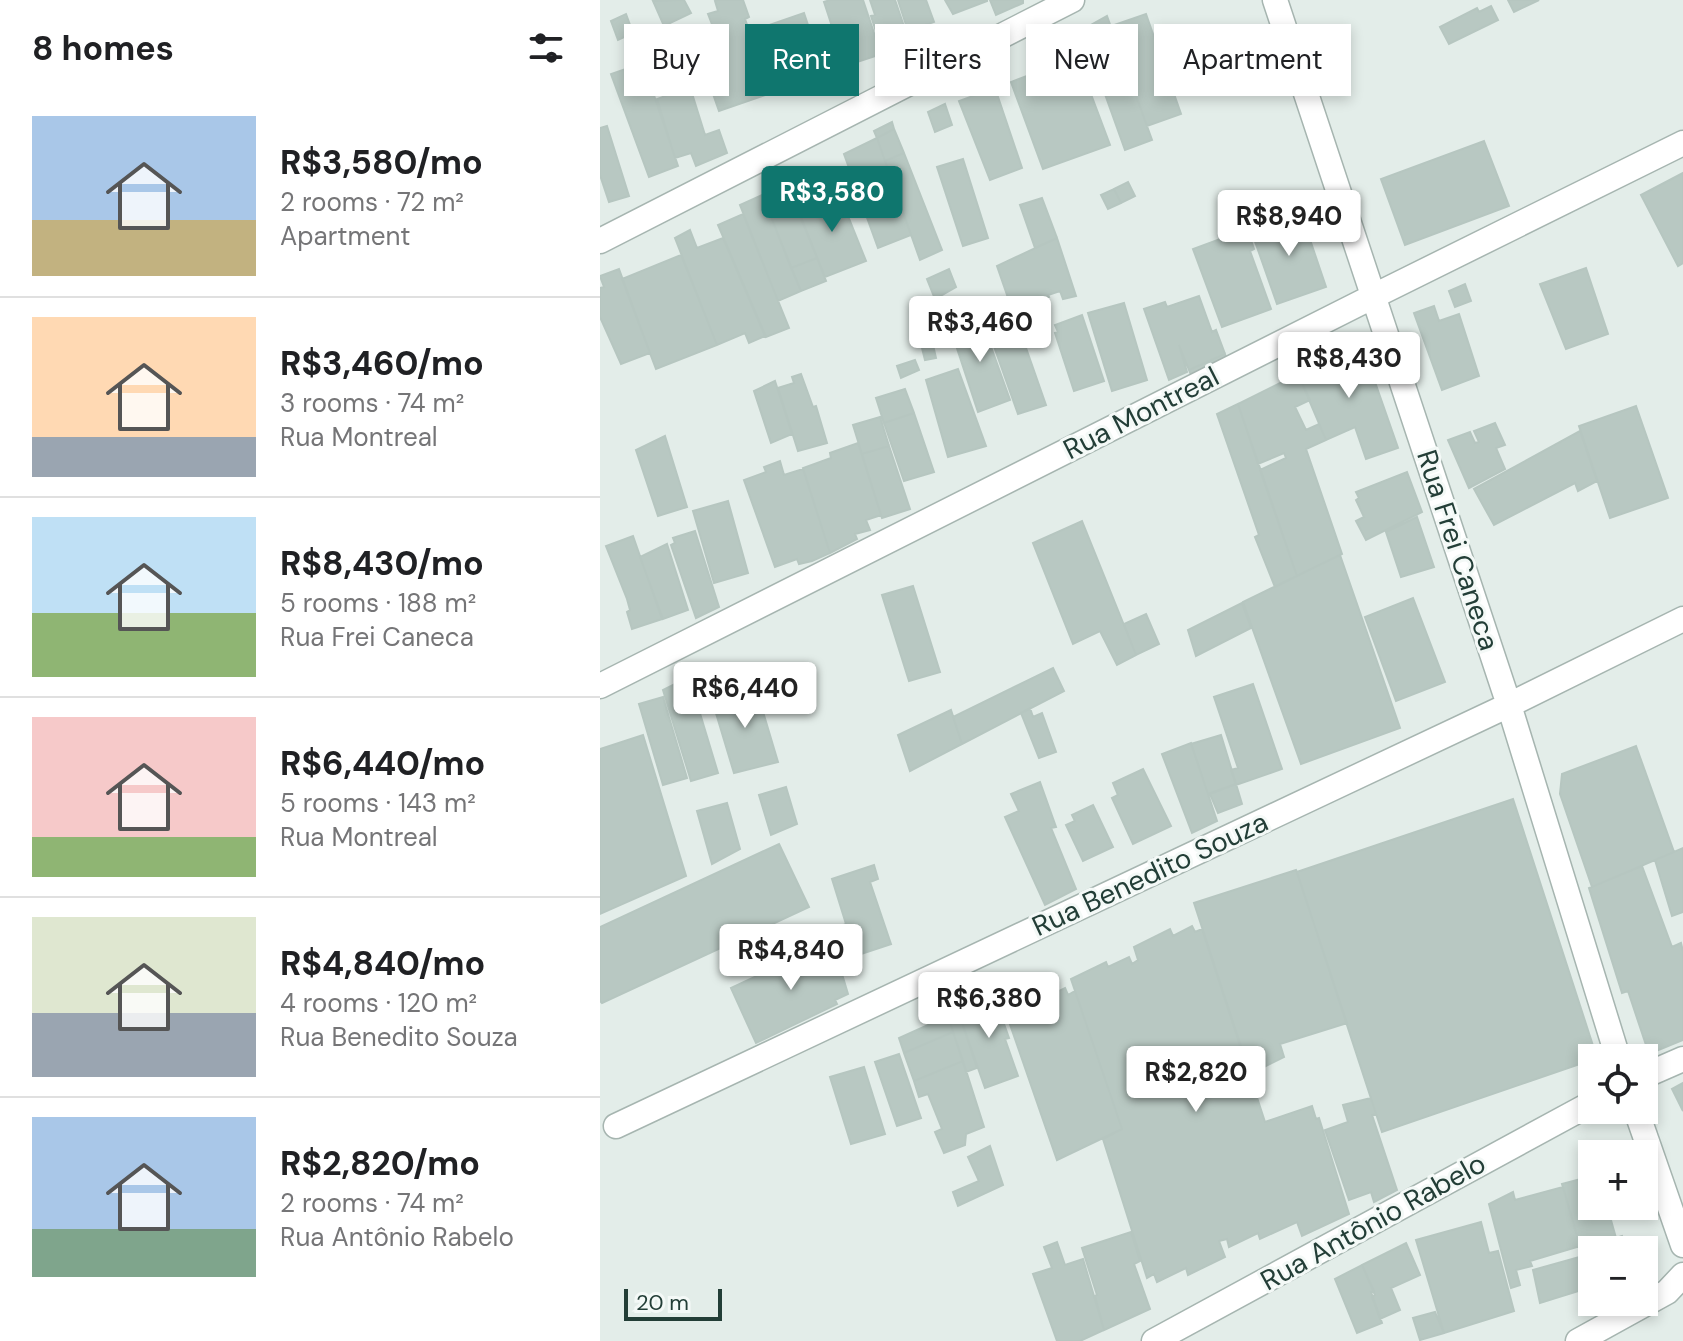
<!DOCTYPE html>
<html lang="en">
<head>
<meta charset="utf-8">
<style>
  :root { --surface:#fff; --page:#f2f2f2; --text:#202124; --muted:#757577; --line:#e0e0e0; --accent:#0f766e }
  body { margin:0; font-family:"DM Sans",sans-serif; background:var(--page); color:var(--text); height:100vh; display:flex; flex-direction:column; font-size:30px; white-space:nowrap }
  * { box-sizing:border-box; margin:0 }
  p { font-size:26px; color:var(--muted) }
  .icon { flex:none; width:44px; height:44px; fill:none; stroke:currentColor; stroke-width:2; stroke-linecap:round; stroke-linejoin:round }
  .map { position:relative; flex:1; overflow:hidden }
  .details { display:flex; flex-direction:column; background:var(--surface); width:600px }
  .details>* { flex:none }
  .guide { position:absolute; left:24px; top:24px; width:760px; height:72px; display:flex; gap:16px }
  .fabs { position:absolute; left:978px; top:1044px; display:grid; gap:16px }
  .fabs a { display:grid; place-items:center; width:80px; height:80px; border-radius:0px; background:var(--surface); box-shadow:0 4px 12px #0003; font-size:40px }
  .scale { position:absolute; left:24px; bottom:20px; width:98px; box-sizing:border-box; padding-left:8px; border:4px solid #233e37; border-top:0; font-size:22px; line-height:28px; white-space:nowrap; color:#233e37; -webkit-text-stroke:6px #f4f9f7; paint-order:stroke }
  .price { position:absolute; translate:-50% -68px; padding:0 18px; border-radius:8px; background:#fff; color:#222; font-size:26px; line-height:52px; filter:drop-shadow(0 2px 4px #0008) }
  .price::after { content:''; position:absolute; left:50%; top:48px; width:24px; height:18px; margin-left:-12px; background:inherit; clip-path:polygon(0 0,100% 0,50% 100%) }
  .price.selected { background:var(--accent); color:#fff }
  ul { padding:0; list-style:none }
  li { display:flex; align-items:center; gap:24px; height:200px; padding:0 32px }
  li+li { border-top:2px solid var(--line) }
  li span { display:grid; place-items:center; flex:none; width:224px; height:160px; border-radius:0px; color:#555 }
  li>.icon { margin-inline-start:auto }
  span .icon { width:96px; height:96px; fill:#fffc; stroke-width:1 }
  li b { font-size:34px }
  h2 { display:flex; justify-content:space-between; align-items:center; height:96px; padding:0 32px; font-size:34px }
  .pill { padding:0 28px; border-radius:0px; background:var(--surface); box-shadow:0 4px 12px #0003; font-size:28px; line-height:72px }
  .pill.selected { background:var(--accent); color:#fff }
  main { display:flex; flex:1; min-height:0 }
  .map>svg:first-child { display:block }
</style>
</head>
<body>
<main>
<section class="details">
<h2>8 homes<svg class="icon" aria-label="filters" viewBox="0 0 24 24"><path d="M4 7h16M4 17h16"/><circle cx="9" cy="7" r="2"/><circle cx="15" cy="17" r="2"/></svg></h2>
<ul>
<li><span style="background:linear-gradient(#a9c7e8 65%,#c2b280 0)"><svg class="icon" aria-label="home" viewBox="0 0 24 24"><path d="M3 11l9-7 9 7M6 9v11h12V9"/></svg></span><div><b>R$3,580/mo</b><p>2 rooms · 72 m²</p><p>Apartment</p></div></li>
<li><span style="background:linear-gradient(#ffd9b3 75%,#9aa5b1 0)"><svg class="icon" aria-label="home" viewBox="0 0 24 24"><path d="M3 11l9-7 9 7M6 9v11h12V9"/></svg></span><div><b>R$3,460/mo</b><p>3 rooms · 74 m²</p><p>Rua Montreal</p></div></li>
<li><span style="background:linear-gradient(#bfe0f5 60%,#8fb573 0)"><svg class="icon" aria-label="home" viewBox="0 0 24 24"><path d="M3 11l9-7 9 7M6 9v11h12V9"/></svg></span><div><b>R$8,430/mo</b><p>5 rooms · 188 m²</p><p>Rua Frei Caneca</p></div></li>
<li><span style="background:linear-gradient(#f6c9c9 75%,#8fb573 0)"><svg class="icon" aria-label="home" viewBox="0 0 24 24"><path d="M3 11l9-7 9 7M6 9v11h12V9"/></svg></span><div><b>R$6,440/mo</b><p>5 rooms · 143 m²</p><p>Rua Montreal</p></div></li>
<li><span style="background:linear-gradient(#dfe7d0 60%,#9aa5b1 0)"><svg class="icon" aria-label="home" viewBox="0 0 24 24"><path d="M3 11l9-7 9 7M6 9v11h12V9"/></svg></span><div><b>R$4,840/mo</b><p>4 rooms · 120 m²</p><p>Rua Benedito Souza</p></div></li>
<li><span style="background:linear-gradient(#a9c7e8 70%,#7fa58c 0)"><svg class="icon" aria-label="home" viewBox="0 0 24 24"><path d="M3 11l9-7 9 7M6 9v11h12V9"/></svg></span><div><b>R$2,820/mo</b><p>2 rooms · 74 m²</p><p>Rua Antônio Rabelo</p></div></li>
</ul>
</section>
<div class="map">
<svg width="1083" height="1341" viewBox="0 0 1083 1341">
  <rect width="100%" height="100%" fill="#e3ede9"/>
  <path fill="#b8c8c2" stroke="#b6c6c0" stroke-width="2" d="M 84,0 L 91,13 L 64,26 L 53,1 Z
    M 118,0 L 143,0 L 149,17 L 145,19 L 171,93 L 119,111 L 92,34 L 113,27 L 108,14 L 118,11 L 115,1 Z
    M 230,0 L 263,0 L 281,54 L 245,66 L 224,2 Z
    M 270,0 L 295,0 L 307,35 L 280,44 L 271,16 L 275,15 Z
    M 298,0 L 326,0 L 334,22 L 308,31 Z
    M 345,0 L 387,0 L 387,1 L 353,14 Z
    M 390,0 L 423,0 L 423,3 L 396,15 Z
    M 908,0 L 939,0 L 914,12 Z
    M 891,6 L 898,20 L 849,44 L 840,27 L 877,8 L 879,12 Z
    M 204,13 L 227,82 L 192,93 L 169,25 Z
    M 26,14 L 33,33 L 18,40 L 11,21 Z
    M 546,14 L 581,114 L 547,126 L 511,26 Z
    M 507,16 L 552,140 L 525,150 L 482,30 Z
    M 62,50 L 69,68 L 46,75 L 39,54 L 49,51 L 51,55 Z
    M 477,57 L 510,145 L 443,169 L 411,82 Z
    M 43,63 L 78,166 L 49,177 L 11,74 Z
    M 90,87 L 105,135 L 119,130 L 127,153 L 96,166 L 91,153 L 75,158 L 57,99 Z
    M 395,88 L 422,168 L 390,180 L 359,101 Z
    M 345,104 L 352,125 L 335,132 L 328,112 Z
    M 292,122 L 294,129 L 277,138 L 274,131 Z
    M 7,126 L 29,196 L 9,202 L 0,175 L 0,128 Z
    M 294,129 L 304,153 L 285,161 L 277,138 Z
    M 277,138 L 311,235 L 278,248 L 244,154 Z
    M 884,141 L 909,206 L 805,245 L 781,179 Z
    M 304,153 L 342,250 L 320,260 L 285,161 Z
    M 363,159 L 388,238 L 363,246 L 337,167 Z
    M 1083,173 L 1083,263 L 1078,266 L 1041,195 Z
    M 528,182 L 535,196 L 521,203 L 514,189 Z
    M 189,189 L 217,258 L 191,268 L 164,199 Z
    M 514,189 L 521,203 L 508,209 L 501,195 Z
    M 238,191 L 266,261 L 225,277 L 197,207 Z
    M 162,195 L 201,291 L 178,301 L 140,205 Z
    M 442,198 L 457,238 L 435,248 L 420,205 Z
    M 701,213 L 726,287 L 677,304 L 651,230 Z
    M 143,214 L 189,328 L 166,337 L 118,225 Z
    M 641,226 L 644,234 L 648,232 L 654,249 L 650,251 L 671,309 L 622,327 L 593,249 L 634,234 L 632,229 Z
    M 90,230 L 97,248 L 123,238 L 165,336 L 149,343 L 145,333 L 117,345 L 75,238 Z
    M 457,238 L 476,296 L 463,299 L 460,291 L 448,295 L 449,297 L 430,303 L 432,309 L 414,315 L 397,266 Z
    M 81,255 L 117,345 L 56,369 L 22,279 Z
    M 217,258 L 226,281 L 201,291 L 191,268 Z
    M 986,268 L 1008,334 L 966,349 L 940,284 Z
    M 19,269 L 50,353 L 21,364 L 0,317 L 0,288 L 4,287 L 0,276 Z
    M 349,269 L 356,287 L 335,299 L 327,279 Z
    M 865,284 L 871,301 L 855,307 L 849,291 Z
    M 599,296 L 612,332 L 616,330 L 625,354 L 589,370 L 579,345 L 587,372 L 569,380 L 544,309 L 565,302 L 567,307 Z
    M 524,303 L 547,380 L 512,391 L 488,313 Z
    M 834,306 L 839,321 L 859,314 L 879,376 L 842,390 L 814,313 Z
    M 482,315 L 504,381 L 474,391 L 455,333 L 458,332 L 455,325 Z
    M 380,316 L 410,400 L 378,412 L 350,327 Z
    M 418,325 L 446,405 L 418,414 L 390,335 Z
    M 761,342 L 798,448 L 766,459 L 755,427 L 726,440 L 698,374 Z
    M 333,345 L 336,358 L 325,360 L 322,348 Z
    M 625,354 L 626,358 L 591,375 L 589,370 Z
    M 315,360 L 319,370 L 301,378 L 297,366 Z
    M 358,369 L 386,446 L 348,457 L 326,380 Z
    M 201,374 L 213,407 L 216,406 L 227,443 L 198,451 L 178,388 L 194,383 L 192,377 Z
    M 698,374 L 710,400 L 695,407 L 706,430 L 719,424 L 726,440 L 706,449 L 742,554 L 697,576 L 660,470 L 686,458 L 684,453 L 658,464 L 638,404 Z
    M 175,381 L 192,434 L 171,443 L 154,391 Z
    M 305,389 L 314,413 L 284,423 L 276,398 Z
    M 638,404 L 697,576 L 675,587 L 655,537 L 659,535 L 617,414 Z
    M 1036,406 L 1068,498 L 1010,518 L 979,426 Z
    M 314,413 L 334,472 L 304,481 L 284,423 Z
    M 280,417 L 289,446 L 262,454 L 253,425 Z
    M 895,423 L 905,445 L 896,448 L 905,469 L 869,488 L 848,440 L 870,432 L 875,443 L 879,442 L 874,431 Z
    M 980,431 L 997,481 L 978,491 L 975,483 L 894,525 L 874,489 Z
    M 65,436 L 87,507 L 58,516 L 36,450 Z
    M 258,443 L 281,515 L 266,520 L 270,530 L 255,534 L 257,539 L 230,553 L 203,468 L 231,458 L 230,453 Z
    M 289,446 L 310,509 L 282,518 L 262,454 Z
    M 180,461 L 184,475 L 203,469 L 230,553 L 212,561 L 199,564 L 197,559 L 175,567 L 144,480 L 166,472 L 164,467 Z
    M 807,472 L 822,512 L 766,540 L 756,521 L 764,517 L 756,500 L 759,498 L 756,492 Z
    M 128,501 L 148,573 L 114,583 L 93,511 Z
    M 817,517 L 834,567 L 801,577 L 786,532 Z
    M 482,521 L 536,655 L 517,665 L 500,631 L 473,644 L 433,543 Z
    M 95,531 L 119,607 L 96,618 L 71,545 L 75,543 L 73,538 Z
    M 33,536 L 62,619 L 32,629 L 27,612 L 30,610 L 27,599 L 6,546 Z
    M 67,544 L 88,610 L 63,619 L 40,557 Z
    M 740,555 L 800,728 L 701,764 L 643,602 Z
    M 313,586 L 340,672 L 309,681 L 282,595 Z
    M 813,598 L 845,682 L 796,701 L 765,617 Z
    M 642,603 L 651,628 L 596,656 L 588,630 Z
    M 546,614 L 559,644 L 536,655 L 524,624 Z
    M 453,668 L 464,691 L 362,744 L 353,717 Z
    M 89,677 L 118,773 L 91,781 L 63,690 Z
    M 653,684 L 682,769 L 636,785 L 631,770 L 638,768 L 614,697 Z
    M 155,685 L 178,762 L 134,773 L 112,700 Z
    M 63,697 L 87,778 L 63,785 L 39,704 Z
    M 430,708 L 433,717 L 442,713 L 456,752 L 439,758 L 421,713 Z
    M 351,710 L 362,744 L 310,771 L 298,735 Z
    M 43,735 L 86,876 L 0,914 L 0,749 Z
    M 621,735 L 636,784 L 608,794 L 591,744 Z
    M 591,743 L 617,821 L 592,833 L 562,754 Z
    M 1036,746 L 1074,852 L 992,887 L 960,794 L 962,774 Z
    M 543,769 L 571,826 L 533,844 L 512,798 L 518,795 L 513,783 Z
    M 440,782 L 456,827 L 451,828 L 476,889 L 445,905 L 405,817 L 419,811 L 411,794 Z
    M 636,784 L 642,804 L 618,813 L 610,794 Z
    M 186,787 L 197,824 L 171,835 L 159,795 Z
    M 913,799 L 997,1058 L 782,1132 L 697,872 Z
    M 127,803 L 140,849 L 112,864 L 97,811 Z
    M 493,805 L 513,847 L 483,861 L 466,825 L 475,821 L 472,815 Z
    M 179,844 L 209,907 L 2,1003 L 0,1001 L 0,927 Z
    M 1083,848 L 1083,912 L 1072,916 L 1055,860 Z
    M 274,865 L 278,879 L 270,882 L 291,944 L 240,961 L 231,930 L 246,924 L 232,879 Z
    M 1042,866 L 1072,947 L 1081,943 L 1083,951 L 1083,1040 L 1049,1054 L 1028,991 L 1022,993 L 989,888 Z
    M 696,870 L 747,1023 L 680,1044 L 684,1057 L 650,1074 L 594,903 Z
    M 592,926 L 595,932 L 602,929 L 665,1122 L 712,1106 L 716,1119 L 719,1118 L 749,1214 L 702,1236 L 697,1222 L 660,1239 L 658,1233 L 629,1247 L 627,1239 L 619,1241 L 625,1257 L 588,1275 L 586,1268 L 557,1282 L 554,1274 L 547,1278 L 503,1139 L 522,1129 L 471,979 L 506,962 L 508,967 L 529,957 L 532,964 L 538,960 L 534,947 L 570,929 L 573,936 Z
    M 232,941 L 248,994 L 235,1000 L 237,1004 L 156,1043 L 131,988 Z
    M 465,988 L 468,995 L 475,991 L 522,1129 L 457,1160 L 405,1010 L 440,992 L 443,999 Z
    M 398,993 L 403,1009 L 399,1010 L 409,1038 L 405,1039 L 418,1076 L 385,1088 L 358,1011 Z
    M 358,1011 L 377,1068 L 366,1072 L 348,1016 Z
    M 348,1016 L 353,1032 L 304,1053 L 299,1038 Z
    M 353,1032 L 363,1061 L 314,1081 L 304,1053 Z
    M 299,1054 L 321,1118 L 297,1126 L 275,1062 Z
    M 363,1061 L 384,1127 L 366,1134 L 365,1145 L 344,1153 L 335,1132 L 342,1129 L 328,1094 L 319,1097 L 314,1081 Z
    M 264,1067 L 285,1134 L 251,1144 L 230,1077 Z
    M 1083,1083 L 1083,1111 L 1072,1089 Z
    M 771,1098 L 776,1114 L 772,1115 L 797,1190 L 774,1202 L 771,1192 L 749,1200 L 725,1130 L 748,1122 L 743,1105 Z
    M 1027,1144 L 1030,1154 L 1005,1154 Z
    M 390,1146 L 403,1185 L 358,1206 L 353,1192 L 379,1181 L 368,1157 Z
    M 992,1176 L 992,1206 L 1007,1206 L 1016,1238 L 1022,1236 L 1026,1250 L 992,1250 L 992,1266 L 986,1267 L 962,1184 Z
    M 963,1187 L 980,1246 L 930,1261 L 932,1266 L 916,1270 L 920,1285 L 911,1288 L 889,1204 L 913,1192 L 915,1200 Z
    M 881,1222 L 889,1253 L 898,1251 L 914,1311 L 844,1333 L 816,1240 Z
    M 531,1232 L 540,1261 L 534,1264 L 550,1309 L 504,1330 L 495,1296 L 497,1295 L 482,1248 Z
    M 457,1242 L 465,1265 L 483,1259 L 504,1330 L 480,1341 L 457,1341 L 433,1274 L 452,1268 L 444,1247 Z
    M 806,1243 L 820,1275 L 791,1288 L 800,1310 L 780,1319 L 772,1297 L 775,1295 L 762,1265 Z
    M 983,1256 L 991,1287 L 940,1303 L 933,1270 Z
    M 762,1265 L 774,1291 L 771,1292 L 782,1323 L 757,1333 L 735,1279 Z
    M 835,1312 L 844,1333 L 820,1340 L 813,1318 Z"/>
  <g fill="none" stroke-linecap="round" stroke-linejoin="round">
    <g stroke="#a6b5b0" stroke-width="27">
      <path id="street" d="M 675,0 L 909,705 L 1018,1058
        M 0,241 L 472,0
        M 0,686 L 774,296 L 1083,143
        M 1044,1076 L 1083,1059
        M 1036,1110 L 1083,1245
        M 16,1126 L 909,705 L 1083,619
        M 554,1341 L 992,1103
        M 978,1341 L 1067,1292 L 1083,1275"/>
    </g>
    <use href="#street" stroke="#fff" stroke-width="24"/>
  </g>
  <g text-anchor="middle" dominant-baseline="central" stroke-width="6" stroke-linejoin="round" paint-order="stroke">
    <g font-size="28" fill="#233e37" stroke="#f4f9f7">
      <text transform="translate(541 413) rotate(-27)">Rua Montreal</text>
      <text transform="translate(858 550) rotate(72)">Rua Frei Caneca</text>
      <text transform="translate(550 874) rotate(-25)">Rua Benedito Souza</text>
      <text transform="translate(773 1222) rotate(-29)">Rua Antônio Rabelo</text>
    </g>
  </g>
</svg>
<div class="fabs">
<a><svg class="icon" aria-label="locate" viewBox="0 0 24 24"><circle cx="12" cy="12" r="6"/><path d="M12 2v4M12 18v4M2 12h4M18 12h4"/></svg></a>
<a>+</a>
<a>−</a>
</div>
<div class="scale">20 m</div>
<b class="price selected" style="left:232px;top:234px">R$3,580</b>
<b class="price" style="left:689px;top:258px">R$8,940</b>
<b class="price" style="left:380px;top:364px">R$3,460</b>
<b class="price" style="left:749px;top:400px">R$8,430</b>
<b class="price" style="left:145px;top:730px">R$6,440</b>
<b class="price" style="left:191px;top:992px">R$4,840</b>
<b class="price" style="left:389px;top:1040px">R$6,380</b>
<b class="price" style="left:596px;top:1114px">R$2,820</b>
<div class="guide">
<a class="pill">Buy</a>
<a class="pill selected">Rent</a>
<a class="pill">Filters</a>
<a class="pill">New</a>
<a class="pill">Apartment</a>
</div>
</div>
</main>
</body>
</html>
